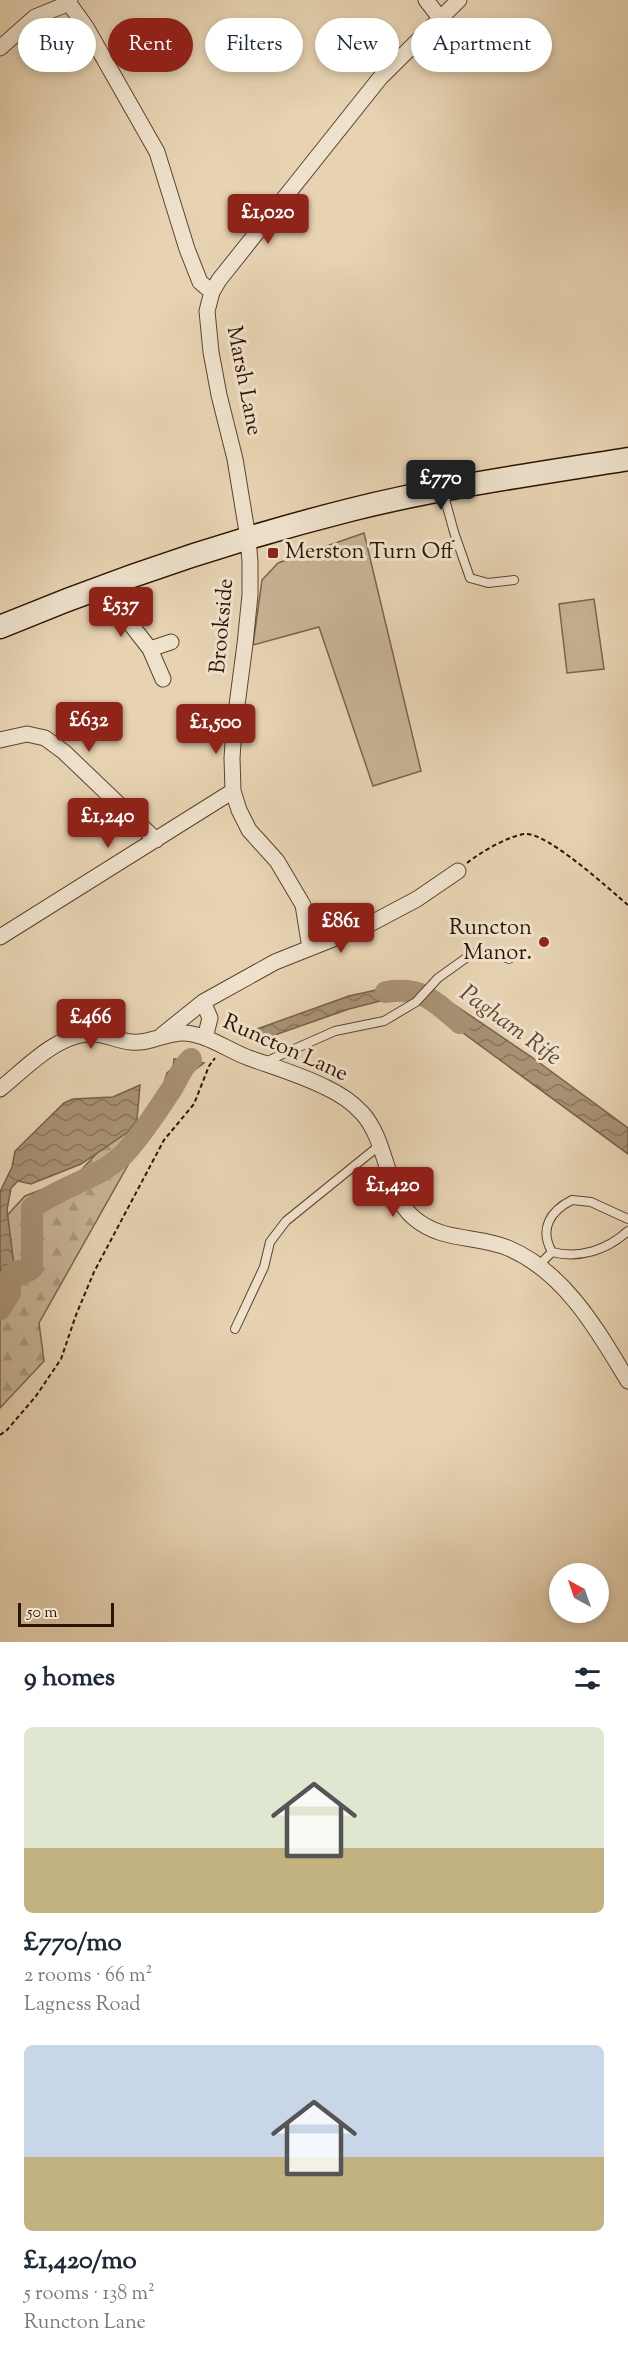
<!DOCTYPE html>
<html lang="en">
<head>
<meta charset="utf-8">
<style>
  :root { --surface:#fff; --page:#f6f6f7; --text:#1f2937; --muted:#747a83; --accent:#8f2418 }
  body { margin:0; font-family:"Sorts Mill Goudy",serif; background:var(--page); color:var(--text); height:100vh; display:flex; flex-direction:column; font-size:22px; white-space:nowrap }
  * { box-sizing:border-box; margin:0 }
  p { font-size:20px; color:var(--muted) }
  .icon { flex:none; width:33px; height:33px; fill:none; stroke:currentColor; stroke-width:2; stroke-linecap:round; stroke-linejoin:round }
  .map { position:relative; height:1642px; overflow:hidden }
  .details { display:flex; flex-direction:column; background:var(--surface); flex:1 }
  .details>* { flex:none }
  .top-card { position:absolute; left:18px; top:18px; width:592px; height:54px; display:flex; gap:12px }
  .needle { width:39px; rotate:320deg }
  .buttons { position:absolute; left:549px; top:1563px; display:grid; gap:12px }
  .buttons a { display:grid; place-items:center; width:60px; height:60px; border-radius:50%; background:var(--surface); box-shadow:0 3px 9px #0003; font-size:30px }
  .scale { position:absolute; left:18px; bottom:15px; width:96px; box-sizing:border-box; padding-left:6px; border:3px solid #2d1400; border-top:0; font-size:16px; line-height:21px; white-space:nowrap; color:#2d1400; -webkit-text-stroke:4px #efe2cd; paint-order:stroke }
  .price { position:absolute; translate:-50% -51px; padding:0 14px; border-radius:6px; background:var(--accent); color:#fff; font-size:20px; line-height:39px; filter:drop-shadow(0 2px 3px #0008) }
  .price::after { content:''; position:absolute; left:50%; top:36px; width:18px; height:14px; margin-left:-9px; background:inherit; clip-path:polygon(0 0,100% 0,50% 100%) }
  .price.on { background:#222; color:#fff }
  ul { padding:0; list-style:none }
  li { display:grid; align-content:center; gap:12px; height:318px; padding:0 24px }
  li span { display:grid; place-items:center; height:186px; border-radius:9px; color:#555 }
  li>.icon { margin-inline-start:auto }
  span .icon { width:108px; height:108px; fill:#fffc; stroke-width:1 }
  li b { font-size:26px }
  h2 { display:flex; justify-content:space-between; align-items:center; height:72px; padding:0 24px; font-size:26px }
  .pill { padding:0 21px; border-radius:27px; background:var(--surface); box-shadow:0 3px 9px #0003; font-size:21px; line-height:54px }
  .pill.on { background:var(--accent); color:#fff }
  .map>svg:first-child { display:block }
</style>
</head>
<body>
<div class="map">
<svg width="628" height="1642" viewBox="0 0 628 1642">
  <defs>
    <pattern id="forest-firs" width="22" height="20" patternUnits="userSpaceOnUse" patternTransform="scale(1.5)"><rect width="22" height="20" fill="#c7b394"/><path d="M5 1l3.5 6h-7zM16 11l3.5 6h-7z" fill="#ab997e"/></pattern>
    <pattern id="water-waves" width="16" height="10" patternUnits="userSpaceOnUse" patternTransform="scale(1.5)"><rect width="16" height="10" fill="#a89275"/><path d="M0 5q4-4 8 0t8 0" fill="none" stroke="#89765e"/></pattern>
  </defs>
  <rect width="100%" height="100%" fill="#e7d3b2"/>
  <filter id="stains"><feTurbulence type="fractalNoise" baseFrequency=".00333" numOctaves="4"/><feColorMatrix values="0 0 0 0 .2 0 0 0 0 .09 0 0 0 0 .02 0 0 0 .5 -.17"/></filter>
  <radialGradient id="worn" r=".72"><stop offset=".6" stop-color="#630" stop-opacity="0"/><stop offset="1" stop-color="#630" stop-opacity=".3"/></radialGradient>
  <path fill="#c7b394" stroke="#7a644a" stroke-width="1.5" d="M 364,533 L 421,771 L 373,786 L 319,627 L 253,645 L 262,580 L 278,563 Z
    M 594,599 L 604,669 L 567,673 L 559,604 Z"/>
  <path fill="url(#forest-firs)" stroke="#7a644a" stroke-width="1.5" d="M 124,1123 L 146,1133 L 39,1323 L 44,1361 L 0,1408 L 0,1223 L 25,1196 L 75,1177 Z"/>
  <path fill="url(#water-waves)" stroke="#776046" stroke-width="1.5" d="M 403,984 L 423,988 L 406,999 L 380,1001 L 349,1009 L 255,1042 L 240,1035 L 349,996 Z
    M 443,997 L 533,1058 L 628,1128 L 628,1154 L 429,1008 Z
    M 174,1059 L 191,1059 L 204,1063 L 181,1080 L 177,1087 L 165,1080 L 167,1073 L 173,1068 Z
    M 140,1085 L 137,1120 L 128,1132 L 81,1164 L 31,1184 L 18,1181 L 11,1188 L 7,1210 L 18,1297 L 11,1308 L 0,1317 L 0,1297 L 3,1295 L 4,1283 L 0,1267 L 0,1192 L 12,1167 L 15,1151 L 64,1103 L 73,1099 L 113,1097 Z"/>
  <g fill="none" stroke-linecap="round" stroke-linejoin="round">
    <path stroke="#a89275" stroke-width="22" d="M 386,992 C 422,986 434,1001 460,1023
      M 0,1309 L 10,1293 L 10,1277 L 18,1271 L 26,1272 L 32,1268 L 32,1208 C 61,1186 97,1180 124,1154 C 142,1135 157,1111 171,1090 C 178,1079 181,1068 191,1059"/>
    <g stroke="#5c442c" stroke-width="10">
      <path id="lane" d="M 443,492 L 454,532 L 470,578 L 488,583 L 514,580
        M 265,1062 L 335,1031 L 384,1021 L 416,1002 L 438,978 L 473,953 L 497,954 L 509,959
        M 628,1219 L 591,1202 L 572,1200 C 550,1211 539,1229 552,1252 C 580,1259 607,1250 628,1231
        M 538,1266 L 552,1252
        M 235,1329 L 264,1267 L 270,1242 L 286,1221 L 380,1145"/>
    </g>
    <g stroke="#5c442c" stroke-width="17">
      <path id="street" d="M 426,0 L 440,18
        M 68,2 L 86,27 L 157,152 L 187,249 L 200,282 L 212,292
        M 0,48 L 35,17 L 62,6 L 70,0
        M 110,583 L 125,617 L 150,649 L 163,679
        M 150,649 L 171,642
        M 0,740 L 27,734 L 45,738 L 64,752 L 156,840
        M 0,937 L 233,791
        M 310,948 L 303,905 L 277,861 L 249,830 L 239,810 L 233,791 L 232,758 L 234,728 L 245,644 L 250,595 L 250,562 L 248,538 L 235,459 L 219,395 L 211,352 L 207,311 L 212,292 L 219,280 L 380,78 L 459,0
        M 203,1002 L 210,1018 L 205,1038
        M 162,1035 L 203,1002 L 275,962 L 368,925 L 417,899 L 458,871
        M 0,1089 C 25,1069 54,1037 87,1034 C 104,1032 116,1041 131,1042 C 148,1044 164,1034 181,1033 C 204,1032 227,1050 249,1058 C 274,1067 301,1075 325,1087 C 338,1093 352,1102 362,1113 C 388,1141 386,1195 414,1218 C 442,1242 477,1235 508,1248 C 565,1272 598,1331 628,1381"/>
    </g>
    <g stroke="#2d1400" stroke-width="25">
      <path id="secondary" d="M 0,627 C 113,580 231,540 350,510 C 441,487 535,474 628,459"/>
    </g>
    <path stroke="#2d1400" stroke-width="2" stroke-dasharray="4.5 3" stroke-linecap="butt" d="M 467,863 C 481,852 508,836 525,834 C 547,832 609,889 628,905
      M 0,1435 L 7,1430 L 36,1396 L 61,1359 L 76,1315 L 94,1272 L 164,1140 L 194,1104 L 209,1066 L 215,1058"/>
    <use href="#lane" stroke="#efe2cd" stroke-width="8"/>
    <use href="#street" stroke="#efe2cd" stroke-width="15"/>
    <use href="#secondary" stroke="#efe2cd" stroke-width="22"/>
  </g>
  <g fill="#8f2418" stroke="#efe2cd" stroke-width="2">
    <rect x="267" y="547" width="12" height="12" rx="3"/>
    <circle cx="544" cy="942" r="6"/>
  </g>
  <g text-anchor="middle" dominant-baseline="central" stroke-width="6" stroke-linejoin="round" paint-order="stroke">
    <g font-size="22" fill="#2d1400" stroke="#efe2cd">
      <text transform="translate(243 381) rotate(79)">Marsh Lane</text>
      <text transform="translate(223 626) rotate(-85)">Brookside</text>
      <text transform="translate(285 1049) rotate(24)">Runcton Lane</text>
    </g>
    <g font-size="22" fill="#2d1400" stroke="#efe2cd" text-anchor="start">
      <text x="285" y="553">Merston Turn Off</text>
      <text x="532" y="929" text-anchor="end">Runcton<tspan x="532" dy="25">Manor.</tspan></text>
    </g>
    <g font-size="24" font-style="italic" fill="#5e462f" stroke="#efe2cd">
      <text transform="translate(510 1026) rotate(36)">Pagham Rife</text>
    </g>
  </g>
  <rect width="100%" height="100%" filter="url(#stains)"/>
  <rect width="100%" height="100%" fill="url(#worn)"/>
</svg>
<div class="buttons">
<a><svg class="needle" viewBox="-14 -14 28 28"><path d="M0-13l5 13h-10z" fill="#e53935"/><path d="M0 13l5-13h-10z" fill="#747a83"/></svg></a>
</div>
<div class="scale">50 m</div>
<b class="price" style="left:268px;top:245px">£1,020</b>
<b class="price on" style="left:441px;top:511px">£770</b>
<b class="price" style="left:121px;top:638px">£537</b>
<b class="price" style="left:89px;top:753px">£632</b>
<b class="price" style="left:216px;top:755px">£1,500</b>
<b class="price" style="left:108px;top:849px">£1,240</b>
<b class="price" style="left:341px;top:954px">£861</b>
<b class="price" style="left:91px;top:1050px">£466</b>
<b class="price" style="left:393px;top:1218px">£1,420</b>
<div class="top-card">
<a class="pill">Buy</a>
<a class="pill on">Rent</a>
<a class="pill">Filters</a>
<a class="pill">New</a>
<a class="pill">Apartment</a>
</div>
</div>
<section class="details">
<h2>9 homes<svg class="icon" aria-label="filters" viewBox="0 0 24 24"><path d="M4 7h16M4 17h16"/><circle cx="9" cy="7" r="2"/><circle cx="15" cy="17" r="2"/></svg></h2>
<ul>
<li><span style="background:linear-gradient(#dfe7d0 65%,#c2b280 0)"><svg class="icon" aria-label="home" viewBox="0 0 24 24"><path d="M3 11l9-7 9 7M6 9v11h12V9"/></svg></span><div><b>£770/mo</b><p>2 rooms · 66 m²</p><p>Lagness Road</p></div></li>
<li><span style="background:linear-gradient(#c9d6e8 60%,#c2b280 0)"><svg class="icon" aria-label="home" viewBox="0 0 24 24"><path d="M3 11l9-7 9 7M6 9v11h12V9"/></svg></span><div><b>£1,420/mo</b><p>5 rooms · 138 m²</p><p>Runcton Lane</p></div></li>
</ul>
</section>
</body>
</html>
